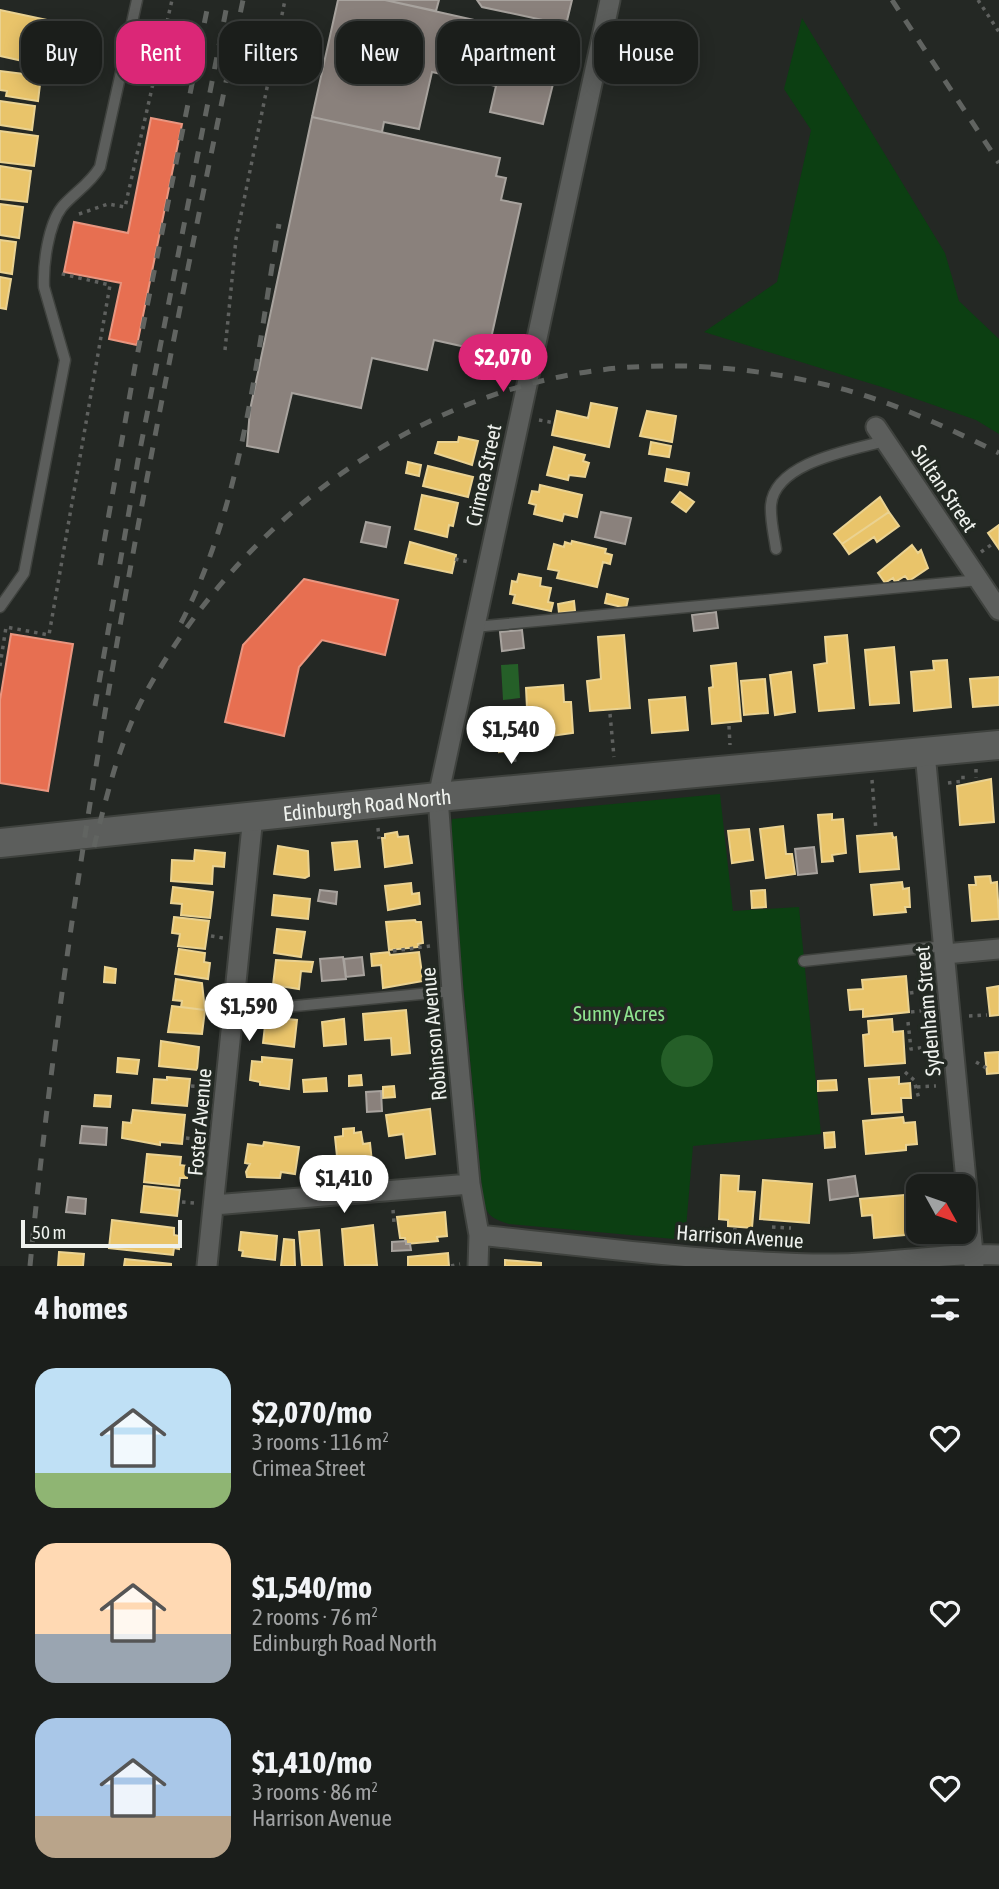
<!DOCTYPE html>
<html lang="en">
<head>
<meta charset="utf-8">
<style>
  :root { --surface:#1b1e1b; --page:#242724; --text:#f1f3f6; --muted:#a0a2a3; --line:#393c3a; --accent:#db2777 }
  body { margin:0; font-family:"Asap Condensed",sans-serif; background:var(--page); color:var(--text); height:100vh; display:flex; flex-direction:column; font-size:26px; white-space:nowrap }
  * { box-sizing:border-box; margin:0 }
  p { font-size:23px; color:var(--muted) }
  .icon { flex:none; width:38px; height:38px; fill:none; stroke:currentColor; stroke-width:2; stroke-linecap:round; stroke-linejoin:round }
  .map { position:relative; height:1266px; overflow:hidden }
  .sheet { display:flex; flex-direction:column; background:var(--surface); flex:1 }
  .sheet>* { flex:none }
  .hud { position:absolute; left:21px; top:21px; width:957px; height:63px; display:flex; gap:14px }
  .needle { width:46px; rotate:130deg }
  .controls { position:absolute; left:906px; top:1174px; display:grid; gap:14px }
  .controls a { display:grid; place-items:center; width:70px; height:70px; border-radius:14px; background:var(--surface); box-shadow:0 4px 18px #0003,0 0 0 2px var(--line); font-size:35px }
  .scale { position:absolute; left:21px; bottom:18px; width:161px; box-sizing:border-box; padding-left:7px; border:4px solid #eef1ed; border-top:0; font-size:19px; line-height:24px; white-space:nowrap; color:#eef1ed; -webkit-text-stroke:5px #232923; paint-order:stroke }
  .price { position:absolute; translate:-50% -60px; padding:0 16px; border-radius:24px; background:#fff; color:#222; font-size:23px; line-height:46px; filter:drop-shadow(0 2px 4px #0008) }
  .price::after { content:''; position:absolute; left:50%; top:42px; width:21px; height:16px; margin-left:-10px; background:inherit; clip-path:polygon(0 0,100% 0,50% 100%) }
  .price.selected { background:var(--accent); color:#fff }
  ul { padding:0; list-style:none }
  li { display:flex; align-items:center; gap:21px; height:175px; padding:0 35px }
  li span { display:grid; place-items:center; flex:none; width:196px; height:140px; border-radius:21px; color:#555 }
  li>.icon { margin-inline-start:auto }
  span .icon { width:84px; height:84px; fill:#fffc; stroke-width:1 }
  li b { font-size:30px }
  h2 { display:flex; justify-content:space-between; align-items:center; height:84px; padding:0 35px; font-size:30px }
  .tag { padding:0 24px; border-radius:21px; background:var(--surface); box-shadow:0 4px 18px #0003,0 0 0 2px var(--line); font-size:24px; line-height:63px }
  .tag.selected { background:var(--accent); color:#fff }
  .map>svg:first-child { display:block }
</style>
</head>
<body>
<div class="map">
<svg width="999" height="1266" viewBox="0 0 999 1266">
  <rect width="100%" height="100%" fill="#242824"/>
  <path fill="#0c3f12" d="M 802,18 L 945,253 L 959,301 L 999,339 L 999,434 L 976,420 L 885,388 L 704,332 L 777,282 L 811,130 L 784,89 Z
    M 720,794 L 733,911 L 799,907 L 821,1134 L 693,1146 L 685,1240 L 509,1224 C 487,1217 485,1213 482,1190 L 450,841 L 452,819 Z"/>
  <path fill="#255f28" d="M 518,664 L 520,698 L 503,700 L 501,665 Z
    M661 1061a26 26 0 1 1 52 0a26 26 0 1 1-52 0Z"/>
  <path fill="#e9c46a" stroke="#ead291" stroke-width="2" d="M 0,10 L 47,20 L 32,63 L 0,56 Z
    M 0,71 L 41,76 L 38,101 L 6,96 L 7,91 L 0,90 Z
    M 0,101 L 35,106 L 32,130 L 0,125 Z
    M 0,131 L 38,136 L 34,166 L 0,162 Z
    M 0,166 L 31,171 L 27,202 L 0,199 Z
    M 0,204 L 23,207 L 19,238 L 0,235 Z
    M 0,240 L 16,242 L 12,274 L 0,272 Z
    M 0,277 L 11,279 L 6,309 L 0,308 Z
    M 591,403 L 617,408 L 609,447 L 552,435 L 557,411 L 588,418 Z
    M 647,411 L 676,416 L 672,442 L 640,436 Z
    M 459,437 L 478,441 L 472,465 L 435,453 L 438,442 L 458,442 Z
    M 651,442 L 671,446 L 669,457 L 649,454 Z
    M 554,447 L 585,455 L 583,461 L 589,463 L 585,477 L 569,475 L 568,480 L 547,475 Z
    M 408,462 L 421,465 L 419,476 L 406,473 Z
    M 428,466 L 473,477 L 468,497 L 423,486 Z
    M 667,469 L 689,473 L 687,485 L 665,481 Z
    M 540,485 L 582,495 L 577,517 L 564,514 L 562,521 L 534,514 L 536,505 L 529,503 L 532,491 L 539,492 Z
    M 680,492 L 694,502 L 686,512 L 672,502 Z
    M 422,495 L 458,503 L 453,526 L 449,525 L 447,537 L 415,529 Z
    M 880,497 L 889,512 L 842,544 L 834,534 Z
    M 889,512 L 899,526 L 877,542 L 874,537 L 849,554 L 842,544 Z
    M 999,525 L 999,549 L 988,533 Z
    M 572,541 L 606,549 L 605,553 L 612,555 L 610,564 L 603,562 L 597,587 L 557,578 L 559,571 L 548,569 L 554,544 L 564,547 L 565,542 L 571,544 Z
    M 410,542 L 456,555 L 452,573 L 405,563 Z
    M 912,545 L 918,553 L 921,550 L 928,568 L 909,581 L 905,576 L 895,582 L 893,578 L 885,583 L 878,573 Z
    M 519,574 L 541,578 L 540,586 L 551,588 L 548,602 L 553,603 L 551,611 L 513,603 L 515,595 L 510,594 L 512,581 L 517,582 Z
    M 607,594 L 628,599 L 626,608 L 605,603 Z
    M 574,601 L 575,611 L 559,613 L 558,604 Z
    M 624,635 L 630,708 L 590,711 L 587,681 L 601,679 L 598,637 Z
    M 847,635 L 854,708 L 819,711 L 814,665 L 827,663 L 825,637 Z
    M 894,647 L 899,703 L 870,705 L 865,650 Z
    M 947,660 L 951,707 L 914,711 L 911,672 L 934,670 L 933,661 Z
    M 736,663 L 741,721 L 712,724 L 709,688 L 713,687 L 711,666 Z
    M 791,672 L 795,712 L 775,715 L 770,675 Z
    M 999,677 L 999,705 L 973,707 L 970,679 Z
    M 765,679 L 768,713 L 744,715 L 741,681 Z
    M 563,685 L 564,702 L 571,702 L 573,733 L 536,738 L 534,707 L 527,708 L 526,688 Z
    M 685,697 L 688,730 L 652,733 L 649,700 Z
    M 523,710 L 528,748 L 499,752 L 497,714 Z
    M 991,779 L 994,822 L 960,825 L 957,786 Z
    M 832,814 L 832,820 L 843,819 L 846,853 L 832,855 L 833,861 L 822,862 L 818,815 Z
    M 783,826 L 786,854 L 792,854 L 795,874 L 766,878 L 760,829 Z
    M 749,829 L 753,860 L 732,863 L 728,831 Z
    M 397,832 L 398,837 L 408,836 L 412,863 L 385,867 L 382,838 L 385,838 L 385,834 Z
    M 892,833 L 893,838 L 896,837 L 899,869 L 860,872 L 857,836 Z
    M 357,841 L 360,867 L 335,870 L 332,843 Z
    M 278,846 L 308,851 L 309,876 L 305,878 L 274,874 Z
    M 195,850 L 225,853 L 224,867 L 213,866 L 212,884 L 171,881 L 172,860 L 194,861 Z
    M 990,876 L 991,883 L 997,882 L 999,919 L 972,921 L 969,885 L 976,885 L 975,877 Z
    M 902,882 L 903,889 L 909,888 L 910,907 L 905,907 L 906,912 L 874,915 L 871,885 Z
    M 411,883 L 412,894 L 419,893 L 420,904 L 388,910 L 385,886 Z
    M 173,887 L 213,892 L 210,918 L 181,915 L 182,904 L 171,903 Z
    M 765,890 L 766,907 L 752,908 L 751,891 Z
    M 274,895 L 310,899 L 308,919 L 272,915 Z
    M 174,917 L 209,921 L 205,949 L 178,946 L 180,934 L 172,933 Z
    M 415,920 L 416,922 L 421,922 L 423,943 L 418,944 L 419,947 L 389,950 L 386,922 Z
    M 277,929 L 305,932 L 301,957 L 274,953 Z
    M 179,949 L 205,953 L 204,962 L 210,963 L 208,979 L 175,974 Z
    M 389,952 L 390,955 L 419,952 L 423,981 L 383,988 L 381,965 L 372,966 L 371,954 Z
    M 276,960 L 313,962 L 311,972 L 301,971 L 299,989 L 273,985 Z
    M 105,967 L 116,969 L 115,983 L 104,982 Z
    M 906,976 L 909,1012 L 863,1017 L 863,1009 L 850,1010 L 848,990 L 863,989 L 862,980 Z
    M 176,979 L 202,983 L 205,1010 L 181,1007 L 182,1001 L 173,1000 Z
    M 999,986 L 999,1015 L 990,1016 L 987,988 Z
    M 172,1006 L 205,1010 L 202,1034 L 168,1032 Z
    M 406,1010 L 410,1053 L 392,1055 L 391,1038 L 365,1040 L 363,1014 Z
    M 266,1017 L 297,1020 L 294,1047 L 263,1043 Z
    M 344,1019 L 346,1044 L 324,1046 L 322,1022 Z
    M 892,1019 L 893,1032 L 903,1031 L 905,1063 L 865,1066 L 863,1035 L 869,1034 L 868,1021 Z
    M 161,1041 L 199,1047 L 197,1070 L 159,1066 Z
    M 999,1052 L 999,1073 L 987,1074 L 985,1053 Z
    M 262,1057 L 292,1060 L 289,1089 L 260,1085 L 260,1082 L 250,1080 L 252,1061 L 262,1062 Z
    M 118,1058 L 139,1060 L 137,1074 L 117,1072 Z
    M 361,1075 L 362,1085 L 349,1086 L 349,1076 Z
    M 167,1077 L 190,1079 L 187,1106 L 152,1103 L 154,1079 L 167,1080 Z
    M 899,1077 L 899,1084 L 910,1083 L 911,1098 L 901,1098 L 902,1112 L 872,1114 L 869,1079 Z
    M 326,1078 L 327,1091 L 304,1092 L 303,1080 Z
    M 836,1080 L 837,1090 L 818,1091 L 818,1081 Z
    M 394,1086 L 395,1097 L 383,1098 L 383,1087 Z
    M 95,1095 L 111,1096 L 110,1107 L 94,1106 Z
    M 430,1109 L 435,1154 L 406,1158 L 403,1134 L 389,1136 L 386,1115 Z
    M 133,1110 L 185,1115 L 182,1144 L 160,1142 L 160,1145 L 122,1138 L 123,1122 L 131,1123 Z
    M 903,1117 L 904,1123 L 915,1122 L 917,1144 L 906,1145 L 906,1150 L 866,1154 L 863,1121 Z
    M 354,1128 L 354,1133 L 361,1132 L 363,1144 L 370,1143 L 372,1162 L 338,1166 L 335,1137 L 343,1136 L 343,1129 Z
    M 834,1132 L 835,1147 L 825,1148 L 824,1133 Z
    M 264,1142 L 299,1147 L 295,1174 L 281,1172 L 280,1178 L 247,1177 L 246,1172 L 250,1164 L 245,1163 L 248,1144 L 263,1146 Z
    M 147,1154 L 181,1157 L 180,1165 L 188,1166 L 187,1178 L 180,1178 L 179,1186 L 144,1182 Z
    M 721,1175 L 739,1176 L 738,1191 L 755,1192 L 752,1228 L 728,1226 L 728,1220 L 719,1219 Z
    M 763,1180 L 812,1184 L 809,1223 L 760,1219 Z
    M 144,1186 L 180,1190 L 177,1216 L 141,1212 Z
    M 915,1194 L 915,1202 L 912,1203 L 915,1234 L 874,1238 L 872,1215 L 862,1216 L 860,1199 Z
    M 445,1212 L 447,1236 L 437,1237 L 438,1241 L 406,1244 L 405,1238 L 400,1238 L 397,1217 Z
    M 112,1220 L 174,1228 L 174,1235 L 180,1236 L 179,1249 L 174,1248 L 173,1255 L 109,1248 Z
    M 373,1225 L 377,1265 L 345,1266 L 342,1229 Z
    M 319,1230 L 322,1266 L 302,1266 L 299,1232 Z
    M 241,1232 L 277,1236 L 275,1260 L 242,1256 L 243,1251 L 239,1250 Z
    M 284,1239 L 294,1240 L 295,1266 L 281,1266 Z
    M 59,1252 L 84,1254 L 83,1266 L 58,1266 Z
    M 448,1253 L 449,1266 L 408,1266 L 408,1257 Z
    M 125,1259 L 171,1264 L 171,1266 L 124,1266 Z
    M 505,1260 L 541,1263 L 541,1266 L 505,1266 Z"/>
  <path fill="#e76f51" stroke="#e99680" stroke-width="2" d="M 151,118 L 182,124 L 137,345 L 109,339 L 121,283 L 64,272 L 74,222 L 128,233 Z
    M 304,579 L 398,600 L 385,655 L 322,640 L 299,667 L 284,736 L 225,722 L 243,645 Z
    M 11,634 L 73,644 L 48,791 L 0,783 L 0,700 Z"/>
  <path fill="#8a817c" stroke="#a8a39e" stroke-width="2" d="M 338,0 L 385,0 L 564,40 L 543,124 L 490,112 L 496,86 L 432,72 L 419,129 L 384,122 L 382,132 L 312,117 Z
    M 385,0 L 439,0 L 436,11 Z
    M 477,0 L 572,0 L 566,25 L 482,7 Z
    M 312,117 L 500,158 L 496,176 L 506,178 L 501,200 L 521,204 L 488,352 L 434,340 L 427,370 L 372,358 L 361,408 L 292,393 L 278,452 L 247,446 L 250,410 Z
    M 601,512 L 631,518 L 625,544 L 595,537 Z
    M 366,522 L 390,527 L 386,547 L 361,542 Z
    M 716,612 L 718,628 L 694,631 L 692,615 Z
    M 522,630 L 524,648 L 502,651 L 500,632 Z
    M 814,847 L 817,873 L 798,875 L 795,849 Z
    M 320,890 L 337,892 L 336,904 L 318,901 Z
    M 343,957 L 346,979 L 322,981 L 320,959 Z
    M 362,957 L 364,975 L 346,977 L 344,959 Z
    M 381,1091 L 382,1111 L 367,1112 L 366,1092 Z
    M 82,1126 L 107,1128 L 106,1145 L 80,1143 Z
    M 855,1176 L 858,1196 L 830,1200 L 828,1180 Z
    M 68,1197 L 86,1199 L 85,1214 L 66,1212 Z
    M 406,1241 L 406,1244 L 410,1244 L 411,1250 L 392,1251 L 392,1242 Z"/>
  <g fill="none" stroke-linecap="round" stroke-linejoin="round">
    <g stroke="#3f423e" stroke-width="13">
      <path id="lane" d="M 776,549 C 774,535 770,519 771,505 C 775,462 852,450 885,441
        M 0,607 L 24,573 L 65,360 L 44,287 C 43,265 48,225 62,207 C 74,193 90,184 100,167 L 137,0
        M 474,627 L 979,580
        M 804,961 L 944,946
        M 232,1012 L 452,991"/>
    </g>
    <g stroke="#3f423e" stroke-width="23">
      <path id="street" d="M 876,427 L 999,610
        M 925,753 L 974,1264
        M 945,954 L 999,949
        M 214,1205 L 470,1184
        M 479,1235 C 595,1247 712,1263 829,1264 C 886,1265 942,1252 999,1255
        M 207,1266 L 253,816
        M 478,1266 L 479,1235 L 470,1184 L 452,991 L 438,797 L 610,0"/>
    </g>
    <g stroke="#3f423e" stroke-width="32">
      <g id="secondary">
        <path id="s1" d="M 0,843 L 438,797 L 999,745"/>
      </g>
    </g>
    <path stroke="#5f615f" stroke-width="3.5" stroke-dasharray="3.5 5" stroke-linecap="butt" d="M 978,0 L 999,32
      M 79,214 L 108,204 L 125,207 L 172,0
      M 225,350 L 236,239 L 285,0
      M 539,420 L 555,423
      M 981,552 L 991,545
      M 455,559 L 469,562
      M 0,666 L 6,627 L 49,635 L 110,285 L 58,273
      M 610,714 L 614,757
      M 729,726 L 730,745
      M 514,750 L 515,765
      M 976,769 L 976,778
      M 872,780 L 876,831
      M 948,783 L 963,781 L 963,771
      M 378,828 L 379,839
      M 211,936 L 223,938
      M 393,951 L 430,946
      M 910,993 L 929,990
      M 911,1012 L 930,1010
      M 969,1016 L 987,1015
      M 908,1022 L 911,1049 L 934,1046
      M 976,1062 L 986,1068
      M 905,1072 L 914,1080 L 919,1099
      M 191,1086 L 207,1087
      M 917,1087 L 936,1086
      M 186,1138 L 202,1140
      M 182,1202 L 194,1203
      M 393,1210 L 394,1223
      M 772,1227 L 791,1228
      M 734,1240 L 735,1228
      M 451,1266 L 460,1264"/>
    <use href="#lane" stroke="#5c5e5c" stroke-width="10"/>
    <use href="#street" stroke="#5c5e5c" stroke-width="19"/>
    <use href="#secondary" stroke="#5c5e5c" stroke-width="28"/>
    <path stroke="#616461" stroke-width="5" stroke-dasharray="12 12" stroke-linecap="butt" d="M 892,0 L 999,163
      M 100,565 L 135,366 L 209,0
      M 181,623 C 244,500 256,358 279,224
      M 95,706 L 138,460 L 228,0
      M 94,847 C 106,798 119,743 143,698 C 237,523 417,386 619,368 C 689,362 760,369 827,385 C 887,399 944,426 999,453
      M 30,1266 C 71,840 156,418 243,0"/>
  </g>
  <g text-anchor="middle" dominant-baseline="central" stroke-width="7" stroke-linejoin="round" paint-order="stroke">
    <g font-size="21" fill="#eef1ed" stroke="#232923">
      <text transform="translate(483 475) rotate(-78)">Crimea Street</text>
      <text transform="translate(945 488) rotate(56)">Sultan Street</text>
      <text stroke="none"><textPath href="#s1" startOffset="369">Edinburgh Road North</textPath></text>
      <text transform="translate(927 1011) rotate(-95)">Sydenham Street</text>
      <text transform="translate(433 1034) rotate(-95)">Robinson Avenue</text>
      <text transform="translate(199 1122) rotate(-85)">Foster Avenue</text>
      <text transform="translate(740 1236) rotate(4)">Harrison Avenue</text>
    </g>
    <g font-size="21" fill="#8fe490" stroke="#232923">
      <text x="619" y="1013">Sunny Acres</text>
    </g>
  </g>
</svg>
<div class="controls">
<a><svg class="needle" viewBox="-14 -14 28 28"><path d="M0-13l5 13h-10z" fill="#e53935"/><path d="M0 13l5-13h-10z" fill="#a0a2a3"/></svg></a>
</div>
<div class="scale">50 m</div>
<b class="price selected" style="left:503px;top:394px">$2,070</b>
<b class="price" style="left:511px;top:766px">$1,540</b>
<b class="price" style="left:249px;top:1043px">$1,590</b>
<b class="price" style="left:344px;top:1215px">$1,410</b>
<div class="hud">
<a class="tag">Buy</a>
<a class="tag selected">Rent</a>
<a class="tag">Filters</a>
<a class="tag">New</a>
<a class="tag">Apartment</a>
<a class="tag">House</a>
</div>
</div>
<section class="sheet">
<h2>4 homes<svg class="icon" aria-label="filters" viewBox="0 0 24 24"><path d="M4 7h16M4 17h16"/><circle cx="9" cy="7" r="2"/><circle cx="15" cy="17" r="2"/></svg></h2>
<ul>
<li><span style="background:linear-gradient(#bfe0f5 75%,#8fb573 0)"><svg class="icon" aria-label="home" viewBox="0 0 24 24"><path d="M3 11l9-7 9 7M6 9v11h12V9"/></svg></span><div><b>$2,070/mo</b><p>3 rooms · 116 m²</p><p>Crimea Street</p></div><svg class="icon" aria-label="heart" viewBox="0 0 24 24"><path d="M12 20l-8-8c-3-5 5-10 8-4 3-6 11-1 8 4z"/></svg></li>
<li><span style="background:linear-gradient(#ffd9b3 65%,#9aa5b1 0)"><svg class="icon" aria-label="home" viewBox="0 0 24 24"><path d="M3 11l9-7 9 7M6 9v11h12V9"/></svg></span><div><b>$1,540/mo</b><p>2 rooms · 76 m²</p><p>Edinburgh Road North</p></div><svg class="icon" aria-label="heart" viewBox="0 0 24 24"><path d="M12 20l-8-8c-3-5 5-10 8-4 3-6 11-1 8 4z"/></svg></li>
<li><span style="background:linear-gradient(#a9c7e8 70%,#b9a48a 0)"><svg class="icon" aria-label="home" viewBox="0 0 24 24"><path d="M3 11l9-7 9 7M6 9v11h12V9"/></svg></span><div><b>$1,410/mo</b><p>3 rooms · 86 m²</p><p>Harrison Avenue</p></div><svg class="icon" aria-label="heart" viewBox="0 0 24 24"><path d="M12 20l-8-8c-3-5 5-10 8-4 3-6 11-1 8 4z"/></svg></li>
</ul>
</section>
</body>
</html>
